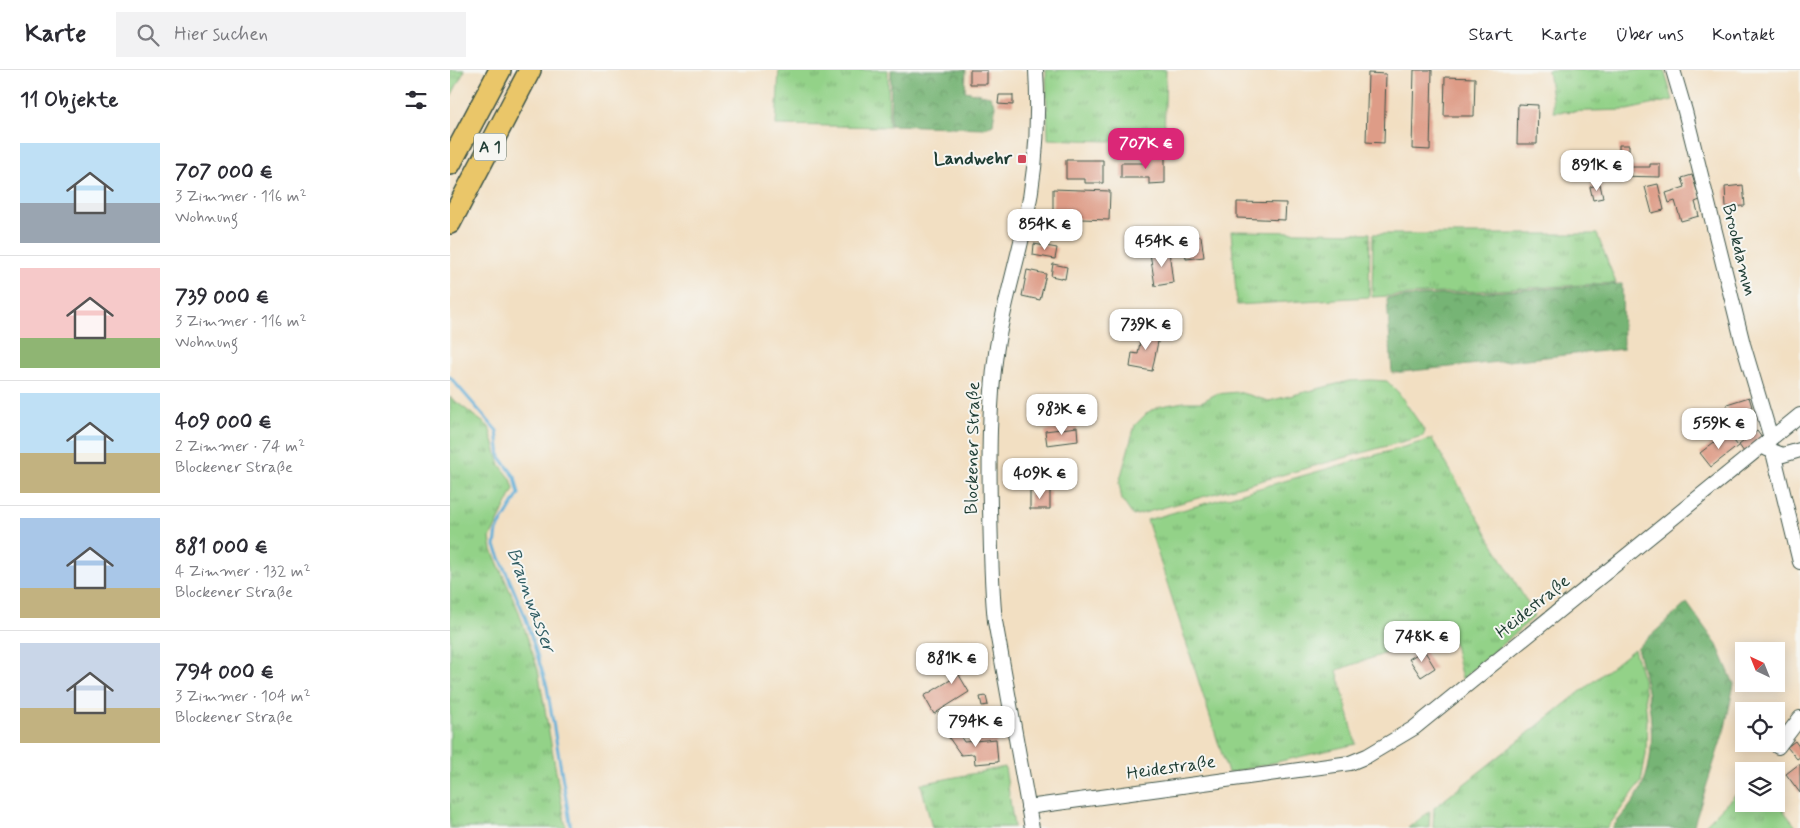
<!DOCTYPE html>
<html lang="de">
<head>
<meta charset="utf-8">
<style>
  :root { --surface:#fff; --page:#f2f2f3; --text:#2b2b33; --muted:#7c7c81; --line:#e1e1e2; --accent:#db2777 }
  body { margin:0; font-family:Mynerve,sans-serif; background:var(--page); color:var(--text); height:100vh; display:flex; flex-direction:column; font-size:19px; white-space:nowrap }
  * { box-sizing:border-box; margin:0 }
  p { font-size:16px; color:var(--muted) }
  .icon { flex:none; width:28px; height:28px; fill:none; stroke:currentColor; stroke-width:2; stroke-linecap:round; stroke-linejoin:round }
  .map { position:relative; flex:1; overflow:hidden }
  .details { display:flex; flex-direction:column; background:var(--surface); width:450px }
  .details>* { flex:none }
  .needle { width:32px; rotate:317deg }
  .buttons { position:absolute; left:1285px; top:572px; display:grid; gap:10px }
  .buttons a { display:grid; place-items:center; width:50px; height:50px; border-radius:0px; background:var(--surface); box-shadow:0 2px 12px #0003; font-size:25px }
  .price { position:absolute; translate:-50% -42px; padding:0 11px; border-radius:10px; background:#fff; color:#222; font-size:16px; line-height:32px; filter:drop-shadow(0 1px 2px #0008) }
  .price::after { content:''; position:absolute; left:50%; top:30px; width:15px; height:11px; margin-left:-8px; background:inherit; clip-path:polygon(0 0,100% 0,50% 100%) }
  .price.current { background:var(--accent); color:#fff }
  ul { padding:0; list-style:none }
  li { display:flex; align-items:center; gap:15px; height:125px; padding:0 20px }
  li+li { border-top:1px solid var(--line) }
  li span { display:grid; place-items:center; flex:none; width:140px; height:100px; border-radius:0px; color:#555 }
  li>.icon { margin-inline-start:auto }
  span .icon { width:60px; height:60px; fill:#fffc; stroke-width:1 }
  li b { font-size:21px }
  h2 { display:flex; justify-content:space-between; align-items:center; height:60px; padding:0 20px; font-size:21px }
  header { display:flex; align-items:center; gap:30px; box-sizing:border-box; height:70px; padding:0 25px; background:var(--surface); border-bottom:1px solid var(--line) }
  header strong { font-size:24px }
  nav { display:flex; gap:28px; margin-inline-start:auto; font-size:18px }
  .search { width:350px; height:45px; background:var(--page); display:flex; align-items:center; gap:12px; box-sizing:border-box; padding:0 18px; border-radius:0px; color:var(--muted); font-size:19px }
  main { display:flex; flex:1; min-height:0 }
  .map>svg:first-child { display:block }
</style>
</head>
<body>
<header>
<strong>Karte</strong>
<div class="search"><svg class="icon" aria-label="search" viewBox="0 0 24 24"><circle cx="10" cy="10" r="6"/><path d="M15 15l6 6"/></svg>Hier suchen</div>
<nav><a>Start</a><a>Karte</a><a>Über uns</a><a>Kontakt</a></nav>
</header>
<main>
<section class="details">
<h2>11 Objekte<svg class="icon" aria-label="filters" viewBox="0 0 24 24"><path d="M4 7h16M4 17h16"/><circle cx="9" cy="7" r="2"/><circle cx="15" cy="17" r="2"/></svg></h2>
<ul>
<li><span style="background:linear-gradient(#bfe0f5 60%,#9aa5b1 0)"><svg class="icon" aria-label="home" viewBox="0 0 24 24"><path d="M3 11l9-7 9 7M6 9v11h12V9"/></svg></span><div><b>707 000 €</b><p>3 Zimmer · 116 m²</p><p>Wohnung</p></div></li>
<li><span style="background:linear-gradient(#f6c9c9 70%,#8fb573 0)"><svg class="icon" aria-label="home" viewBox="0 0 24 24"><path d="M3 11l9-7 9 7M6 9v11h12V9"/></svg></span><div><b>739 000 €</b><p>3 Zimmer · 116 m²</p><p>Wohnung</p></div></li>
<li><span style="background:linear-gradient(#bfe0f5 60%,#c2b280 0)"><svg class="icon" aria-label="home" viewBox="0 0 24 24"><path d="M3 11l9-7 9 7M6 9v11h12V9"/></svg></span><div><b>409 000 €</b><p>2 Zimmer · 74 m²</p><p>Blockener Straße</p></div></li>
<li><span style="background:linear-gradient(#a9c7e8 70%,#c2b280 0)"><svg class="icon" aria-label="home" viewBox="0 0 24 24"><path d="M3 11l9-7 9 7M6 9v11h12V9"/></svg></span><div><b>881 000 €</b><p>4 Zimmer · 132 m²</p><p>Blockener Straße</p></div></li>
<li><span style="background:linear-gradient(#c9d6e8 65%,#c2b280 0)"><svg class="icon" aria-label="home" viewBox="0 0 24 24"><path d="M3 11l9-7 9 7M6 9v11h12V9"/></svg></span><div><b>794 000 €</b><p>3 Zimmer · 104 m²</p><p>Blockener Straße</p></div></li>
</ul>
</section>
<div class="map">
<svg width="1350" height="758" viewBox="0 0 1350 758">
  <defs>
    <pattern id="grass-tufts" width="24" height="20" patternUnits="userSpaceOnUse" patternTransform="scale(1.25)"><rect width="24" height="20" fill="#93d288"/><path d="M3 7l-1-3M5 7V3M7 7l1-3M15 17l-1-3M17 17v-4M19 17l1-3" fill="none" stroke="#77ac70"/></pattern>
    <pattern id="forest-crowns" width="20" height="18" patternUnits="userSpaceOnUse" patternTransform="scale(1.25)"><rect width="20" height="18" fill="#76b474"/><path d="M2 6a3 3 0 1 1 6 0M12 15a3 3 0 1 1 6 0" fill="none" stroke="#609460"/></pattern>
  </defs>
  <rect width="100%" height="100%" fill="#f6f6f2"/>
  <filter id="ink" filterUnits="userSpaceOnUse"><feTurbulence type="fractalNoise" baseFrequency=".02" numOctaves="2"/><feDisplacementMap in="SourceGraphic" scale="10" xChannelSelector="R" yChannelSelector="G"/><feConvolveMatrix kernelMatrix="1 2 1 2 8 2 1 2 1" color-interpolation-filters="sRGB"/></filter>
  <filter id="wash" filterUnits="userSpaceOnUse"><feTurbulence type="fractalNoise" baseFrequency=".0096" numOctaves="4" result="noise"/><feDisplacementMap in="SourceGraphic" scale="20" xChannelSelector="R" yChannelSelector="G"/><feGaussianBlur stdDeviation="1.12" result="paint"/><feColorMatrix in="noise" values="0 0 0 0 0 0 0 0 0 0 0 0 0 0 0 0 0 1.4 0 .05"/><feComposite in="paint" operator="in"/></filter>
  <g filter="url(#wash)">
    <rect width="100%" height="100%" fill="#f2dfc2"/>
    <path fill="url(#grass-tufts)" stroke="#59885e" d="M 0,0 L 15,0 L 0,28 Z
      M 329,0 L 438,0 L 439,57 L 326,55 Z
      M 596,0 L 716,0 L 714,73 L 598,69 Z
      M 1098,0 L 1214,0 L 1223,30 L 1177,40 L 1104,42 Z
      M 781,161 L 920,163 L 919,227 L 787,235 Z
      M 923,164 L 1147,164 L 1166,213 L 922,227 Z
      M 921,310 L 937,311 L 948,322 L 975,361 L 973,366 L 683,446 L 672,430 L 669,413 L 685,355 L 698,342 L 711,336 L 734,332 L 751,332 L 766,324 L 788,322 L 819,331 L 899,311 Z
      M 0,327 L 39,357 L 50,395 L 61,409 L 64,419 L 40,468 L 42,480 L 69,542 L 88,600 L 116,758 L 0,758 Z
      M 982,369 L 1085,546 L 1012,609 L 1001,561 L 887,600 L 906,674 L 778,703 L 697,450 Z
      M 1184,579 L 1193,609 L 1197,649 L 1196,684 L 1191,712 L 1157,758 L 983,758 L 984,738 Z
      M 555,697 L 564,757 L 482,758 L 471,714 Z
      M 1294,716 L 1294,734 L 1326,734 L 1326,731 L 1347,758 L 1252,758 Z
      M 980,741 L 979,758 L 958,758 Z"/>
    <path fill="url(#forest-crowns)" stroke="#4a7854" d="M 441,0 L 516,0 L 515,21 L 540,26 L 545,35 L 543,54 L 534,58 L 440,55 Z
      M 1172,214 L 1173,279 L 942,303 L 937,228 Z
      M 1237,533 L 1267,575 L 1284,614 L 1275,658 L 1243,758 L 1162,758 C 1172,745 1187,730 1193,714 C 1210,675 1198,617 1187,578 Z"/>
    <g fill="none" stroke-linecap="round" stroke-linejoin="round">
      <path stroke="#5eaed8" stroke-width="3" d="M 0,307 L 47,361 L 50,387 L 65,407 L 69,424 L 47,460 L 45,476 L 75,546 L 97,617 L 121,758"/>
    </g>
    <g id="blocks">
      <path fill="#de9c87" d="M 520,0 L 537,0 L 537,14 L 520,14 Z
        M 964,0 L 982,0 L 980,80 L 962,79 Z
        M 918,3 L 936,4 L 934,73 L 916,72 Z
        M 995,7 L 1025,8 L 1024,46 L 994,46 Z
        M 549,25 L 563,25 L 563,35 L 548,34 Z
        M 1068,34 L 1088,35 L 1087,74 L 1067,74 Z
        M 1169,75 L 1179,75 L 1179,89 L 1169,89 Z
        M 698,87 L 715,87 L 715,113 L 699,114 L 699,108 L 671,108 L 671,93 L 698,93 Z
        M 616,90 L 653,90 L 653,113 L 635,113 L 635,109 L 616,109 Z
        M 1200,94 L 1210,94 L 1210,107 L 1166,106 L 1166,97 L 1200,97 Z
        M 1242,105 L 1250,130 L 1245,132 L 1249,146 L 1231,151 L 1225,131 L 1219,133 L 1216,123 L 1235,117 L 1232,108 Z
        M 1150,114 L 1153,128 L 1143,130 L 1140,117 Z
        M 1208,114 L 1214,140 L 1202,143 L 1195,117 Z
        M 1293,115 L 1295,136 L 1276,137 L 1275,117 Z
        M 603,119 L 660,121 L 659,150 L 603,148 Z
        M 787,132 L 836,133 L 835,150 L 787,148 Z
        M 751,166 L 754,187 L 736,189 L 734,169 Z
        M 584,174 L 607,178 L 605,189 L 583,185 Z
        M 719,181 L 723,213 L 705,216 L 700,183 Z
        M 603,194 L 617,197 L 615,209 L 601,206 Z
        M 577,200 L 596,204 L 590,230 L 572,226 Z
        M 692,259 L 710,262 L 702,301 L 680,297 L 682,283 L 688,284 Z
        M 1299,327 L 1302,337 L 1279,343 L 1277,334 Z
        M 627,357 L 628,371 L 597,375 L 595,361 Z
        M 1307,361 L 1312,368 L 1294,382 L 1289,375 Z
        M 1277,362 L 1288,376 L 1261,397 L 1250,383 Z
        M 595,406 L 611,406 L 611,417 L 595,417 Z
        M 580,421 L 600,421 L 600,439 L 580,439 Z
        M 522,580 L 529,592 L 509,605 L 519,622 L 484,644 L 474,626 L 507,606 L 500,594 Z
        M 974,580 L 985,598 L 971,607 L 959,589 Z
        M 536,626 L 538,635 L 532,636 L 530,627 Z
        M 506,659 L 514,672 L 546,669 L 548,692 L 525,694 L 524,684 L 511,685 L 497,665 Z
        M 1345,671 L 1350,678 L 1350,687 L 1347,689 L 1337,677 Z
        M 1349,694 L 1350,696 L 1350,723 L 1336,704 Z"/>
    </g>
  </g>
  <g filter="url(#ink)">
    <use href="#blocks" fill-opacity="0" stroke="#3f5549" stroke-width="1"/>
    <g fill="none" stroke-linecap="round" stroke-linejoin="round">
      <g stroke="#3f5549" stroke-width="16">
        <path id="minor" d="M 1223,0 L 1235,41 L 1293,274 L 1321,368
          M 1317,379 L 1333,385 L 1350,380
          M 1323,382 L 1350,492
          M 1328,677 L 1350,648
          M 578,737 L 900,693 L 917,686 L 964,658 L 1350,345
          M 582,758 L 545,551 C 541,514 541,476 540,438 C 539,386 539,334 546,283 C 552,240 566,197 575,154 C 586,104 589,51 586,0"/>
      </g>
      <g stroke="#3f5549" stroke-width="24">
        <path id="highway" d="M 0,94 L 50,0
          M 0,153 L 80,0"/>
      </g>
      <use href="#minor" stroke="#fff" stroke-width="14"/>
      <use href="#highway" stroke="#eac669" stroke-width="21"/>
    </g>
  </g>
  <rect fill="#d1495b" stroke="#f6f6f2" stroke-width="2" x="567" y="84" width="10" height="10" rx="2.5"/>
  <g text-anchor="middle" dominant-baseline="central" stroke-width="4" stroke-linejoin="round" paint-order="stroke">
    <rect fill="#f6f6f2" stroke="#60746d" stroke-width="1" x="24" y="63.5" width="32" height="27" rx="4"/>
    <g font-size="16" font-weight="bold" fill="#1f3d34">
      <text x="40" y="77">A 1</text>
    </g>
    <g font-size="18" font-weight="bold" fill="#1f3d34" stroke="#f6f6f2" text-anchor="end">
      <text x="562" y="89">Landwehr</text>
    </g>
    <g font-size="18" fill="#1f3d34" stroke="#f6f6f2">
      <text transform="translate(1289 180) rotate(76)">Brookdamm</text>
      <text transform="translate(523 378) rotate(-89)">Blockener Straße</text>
      <text transform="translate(1083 537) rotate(-39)">Heidestraße</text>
      <text transform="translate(721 698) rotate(-8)">Heidestraße</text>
    </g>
    <g font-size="19" font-style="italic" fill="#325f65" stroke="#f6f6f2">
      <text transform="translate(81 530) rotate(70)">Braunwasser</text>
    </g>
  </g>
</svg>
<div class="buttons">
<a><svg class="needle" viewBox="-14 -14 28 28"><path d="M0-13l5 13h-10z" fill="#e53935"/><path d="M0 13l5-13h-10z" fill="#7c7c81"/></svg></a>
<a><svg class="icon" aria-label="locate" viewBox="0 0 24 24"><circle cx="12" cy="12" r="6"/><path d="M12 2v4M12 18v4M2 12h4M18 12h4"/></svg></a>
<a><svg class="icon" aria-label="layers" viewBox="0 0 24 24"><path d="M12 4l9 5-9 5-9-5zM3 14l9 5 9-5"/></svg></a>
</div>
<b class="price current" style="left:696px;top:100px">707K €</b>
<b class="price" style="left:1147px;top:122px">891K €</b>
<b class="price" style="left:595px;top:181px">854K €</b>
<b class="price" style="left:712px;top:198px">454K €</b>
<b class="price" style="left:696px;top:281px">739K €</b>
<b class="price" style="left:612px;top:366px">983K €</b>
<b class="price" style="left:1269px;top:380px">559K €</b>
<b class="price" style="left:590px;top:430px">409K €</b>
<b class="price" style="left:972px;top:593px">748K €</b>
<b class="price" style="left:502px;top:615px">881K €</b>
<b class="price" style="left:526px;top:678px">794K €</b>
</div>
</main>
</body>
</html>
